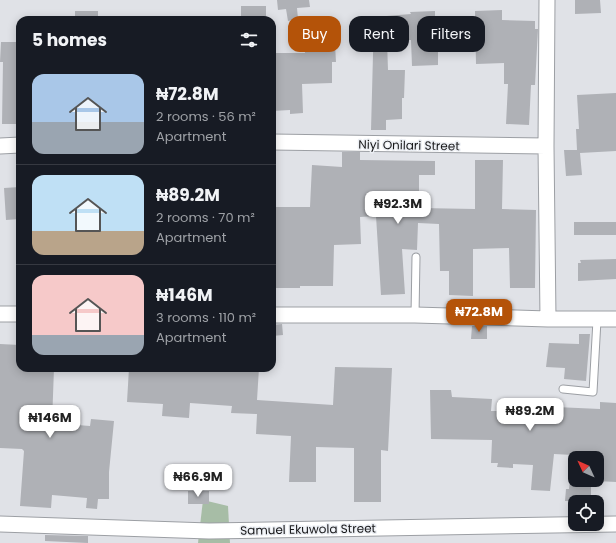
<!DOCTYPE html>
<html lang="en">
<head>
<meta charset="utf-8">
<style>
  :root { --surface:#171b24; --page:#242831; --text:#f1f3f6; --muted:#9ea1a6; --line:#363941; --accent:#b45309 }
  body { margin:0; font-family:Poppins,sans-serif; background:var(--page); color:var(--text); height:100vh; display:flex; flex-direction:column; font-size:15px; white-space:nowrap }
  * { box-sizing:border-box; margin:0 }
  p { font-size:13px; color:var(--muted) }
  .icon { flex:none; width:22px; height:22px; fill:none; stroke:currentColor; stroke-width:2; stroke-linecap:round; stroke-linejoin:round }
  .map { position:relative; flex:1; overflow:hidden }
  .sheet { position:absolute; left:16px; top:16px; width:260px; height:356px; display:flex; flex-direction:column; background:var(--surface); border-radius:12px; box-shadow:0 2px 10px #0003 }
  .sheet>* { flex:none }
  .banner { position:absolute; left:288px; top:16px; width:268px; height:36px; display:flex; gap:8px }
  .needle { width:26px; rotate:314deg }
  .fabs { position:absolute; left:568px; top:451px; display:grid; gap:8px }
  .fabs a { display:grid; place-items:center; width:36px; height:36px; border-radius:8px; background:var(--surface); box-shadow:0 2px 10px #0003; font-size:20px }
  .price { position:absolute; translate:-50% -34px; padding:0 9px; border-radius:8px; background:#fff; color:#222; font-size:13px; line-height:26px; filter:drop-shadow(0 1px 2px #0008) }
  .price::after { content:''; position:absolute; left:50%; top:24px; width:12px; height:9px; margin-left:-6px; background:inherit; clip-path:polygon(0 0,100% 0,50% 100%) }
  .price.on { background:var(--accent); color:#fff }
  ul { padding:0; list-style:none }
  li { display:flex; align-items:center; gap:12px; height:100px; padding:0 16px }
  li+li { border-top:1px solid var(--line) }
  li span { display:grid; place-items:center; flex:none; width:112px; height:80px; border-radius:12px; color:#555 }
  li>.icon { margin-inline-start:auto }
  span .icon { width:48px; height:48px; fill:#fffc; stroke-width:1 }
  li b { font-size:17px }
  h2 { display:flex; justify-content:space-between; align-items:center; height:48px; padding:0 16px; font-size:17px }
  .chip { padding:0 14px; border-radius:12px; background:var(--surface); box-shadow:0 2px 10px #0003; font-size:14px; line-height:36px }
  .chip.on { background:var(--accent); color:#fff }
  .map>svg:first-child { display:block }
</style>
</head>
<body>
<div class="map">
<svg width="616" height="543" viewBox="0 0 616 543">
  <rect width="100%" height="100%" fill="#e0e2e7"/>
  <path fill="#a7bda6" d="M 203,500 L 228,506 L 230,543 L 198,543 Z"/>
  <path fill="#afb1b6" d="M 277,0 L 309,0 L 310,7 L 297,8 L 298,19 L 288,21 L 286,9 L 278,10 Z
    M 575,0 L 600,0 L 601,13 L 575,14 Z
    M 241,6 L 266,6 L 266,20 L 241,20 Z
    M 502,10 L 502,20 L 535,21 L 535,29 L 538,29 L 535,85 L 531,85 L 529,125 L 506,124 L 508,84 L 504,84 L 504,63 L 476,64 L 475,11 Z
    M 75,11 L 98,11 L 98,20 L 75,20 Z
    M 435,11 L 435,22 L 438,22 L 438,65 L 412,66 L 411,40 L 387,41 L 388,70 L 405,70 L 404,98 L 402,98 L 402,119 L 386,120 L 386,130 L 371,130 L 374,17 L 411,14 L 410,12 Z
    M 1,42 L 20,42 L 20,124 L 2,124 L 3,62 L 0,62 Z
    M 335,44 L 336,62 L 332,62 L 332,83 L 302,84 L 303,113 L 290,114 L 290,110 L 272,111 L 272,84 L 275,84 L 275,53 L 305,53 L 304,46 Z
    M 616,93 L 616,151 L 580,153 L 582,175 L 566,176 L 564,150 L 577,150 L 576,129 L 579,129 L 577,95 Z
    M 342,152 L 360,152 L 360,160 L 435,161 L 435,175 L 419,175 L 419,192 L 399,193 L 399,213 L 418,213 L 420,208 L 475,209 L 475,160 L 503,160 L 502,209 L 536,210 L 535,288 L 510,288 L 509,248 L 473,249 L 473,296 L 449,295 L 449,271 L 440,271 L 439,224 L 418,223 L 417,250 L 402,249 L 405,294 L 381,295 L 376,216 L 360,217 L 361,244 L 334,245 L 333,286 L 300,286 L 300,288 L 274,288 L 275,245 L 272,245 L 272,207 L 310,207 L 312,165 L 342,167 Z
    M 20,187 L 20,219 L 6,220 L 4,188 Z
    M 574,222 L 616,222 L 616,235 L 574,235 Z
    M 616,259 L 616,279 L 578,281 L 578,263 L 581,263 L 580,260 Z
    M 282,324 L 283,335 L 272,336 L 272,325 Z
    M 472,326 L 487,326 L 487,339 L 471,339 Z
    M 579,334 L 590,334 L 586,381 L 564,379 L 565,368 L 546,367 L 549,343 L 579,344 Z
    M 0,344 L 20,345 L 20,368 L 54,368 L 52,423 L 90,426 L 91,419 L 114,421 L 109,472 L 109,499 L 98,499 L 97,509 L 86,508 L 87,498 L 52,495 L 51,508 L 20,506 L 24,451 L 22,449 L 0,448 Z
    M 335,367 L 392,368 L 388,451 L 381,450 L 381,502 L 354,502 L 354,448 L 316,447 L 316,482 L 289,482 L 291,436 L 256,434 L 257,414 L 231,413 L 232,406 L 190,403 L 189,418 L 162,416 L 163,404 L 127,402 L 129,368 L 259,368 L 257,400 L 333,405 Z
    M 430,390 L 451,390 L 452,397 L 492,399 L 491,411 L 510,411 L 510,398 L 557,399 L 556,407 L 600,409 L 600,402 L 616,403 L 616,482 L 597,481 L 597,458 L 572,458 L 573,455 L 554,454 L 550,491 L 531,490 L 533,465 L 513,464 L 513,468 L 497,467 L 498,463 L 491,463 L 492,440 L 431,439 Z
    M 570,480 L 591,480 L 591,502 L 565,501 L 566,489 L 569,489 Z
    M 188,491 L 209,491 L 209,504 L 188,504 Z
    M 45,535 L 88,536 L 88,543 L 45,541 Z"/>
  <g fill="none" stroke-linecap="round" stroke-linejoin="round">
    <g stroke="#9c9fa4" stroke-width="9">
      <path id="service" d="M 415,315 L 416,257
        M 563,389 L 593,392 L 597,320"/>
    </g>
    <g stroke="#9c9fa4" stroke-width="17">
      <path id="minor" d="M 547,0 L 546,146 L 548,319
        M 272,142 L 546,146
        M 0,146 L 20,145
        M 0,314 L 20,314
        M 272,315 L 415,315 L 548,319 L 616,319
        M 0,524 L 209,531 L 616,524"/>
    </g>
    <use href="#service" stroke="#fff" stroke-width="7"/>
    <use href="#minor" stroke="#fff" stroke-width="15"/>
  </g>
  <g text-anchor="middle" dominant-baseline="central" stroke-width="3" stroke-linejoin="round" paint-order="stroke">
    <g font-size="12" fill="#161618" stroke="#edf0f5">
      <text transform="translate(409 145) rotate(1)">Niyi Onilari Street</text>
      <text transform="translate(308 529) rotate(-1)">Samuel Ekuwola Street</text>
    </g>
  </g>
</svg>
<div class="fabs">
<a><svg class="needle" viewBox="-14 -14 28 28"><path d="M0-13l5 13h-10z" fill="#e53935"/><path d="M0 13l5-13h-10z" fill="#9ea1a6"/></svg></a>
<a><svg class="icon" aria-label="locate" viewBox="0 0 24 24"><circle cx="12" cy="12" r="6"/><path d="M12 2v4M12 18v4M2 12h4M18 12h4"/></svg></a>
</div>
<b class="price" style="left:398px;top:225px">₦92.3M</b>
<b class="price on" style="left:479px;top:333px">₦72.8M</b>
<b class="price" style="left:530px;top:432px">₦89.2M</b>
<b class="price" style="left:50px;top:439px">₦146M</b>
<b class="price" style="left:198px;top:498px">₦66.9M</b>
<div class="banner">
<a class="chip on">Buy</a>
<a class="chip">Rent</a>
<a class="chip">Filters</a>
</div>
<section class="sheet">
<h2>5 homes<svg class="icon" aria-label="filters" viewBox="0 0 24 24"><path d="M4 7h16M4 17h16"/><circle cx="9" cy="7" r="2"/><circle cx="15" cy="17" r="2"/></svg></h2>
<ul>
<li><span style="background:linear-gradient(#a9c7e8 60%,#9aa5b1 0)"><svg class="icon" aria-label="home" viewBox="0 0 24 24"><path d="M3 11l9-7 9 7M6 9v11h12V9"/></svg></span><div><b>₦72.8M</b><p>2 rooms · 56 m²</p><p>Apartment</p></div></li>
<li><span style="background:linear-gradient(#bfe0f5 70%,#b9a48a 0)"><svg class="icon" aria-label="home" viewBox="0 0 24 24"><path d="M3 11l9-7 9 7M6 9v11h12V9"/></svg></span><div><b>₦89.2M</b><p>2 rooms · 70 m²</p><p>Apartment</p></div></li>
<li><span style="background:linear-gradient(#f6c9c9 75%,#9aa5b1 0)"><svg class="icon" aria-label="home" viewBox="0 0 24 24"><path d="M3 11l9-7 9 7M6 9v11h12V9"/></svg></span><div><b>₦146M</b><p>3 rooms · 110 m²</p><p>Apartment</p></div></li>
</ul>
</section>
</div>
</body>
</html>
